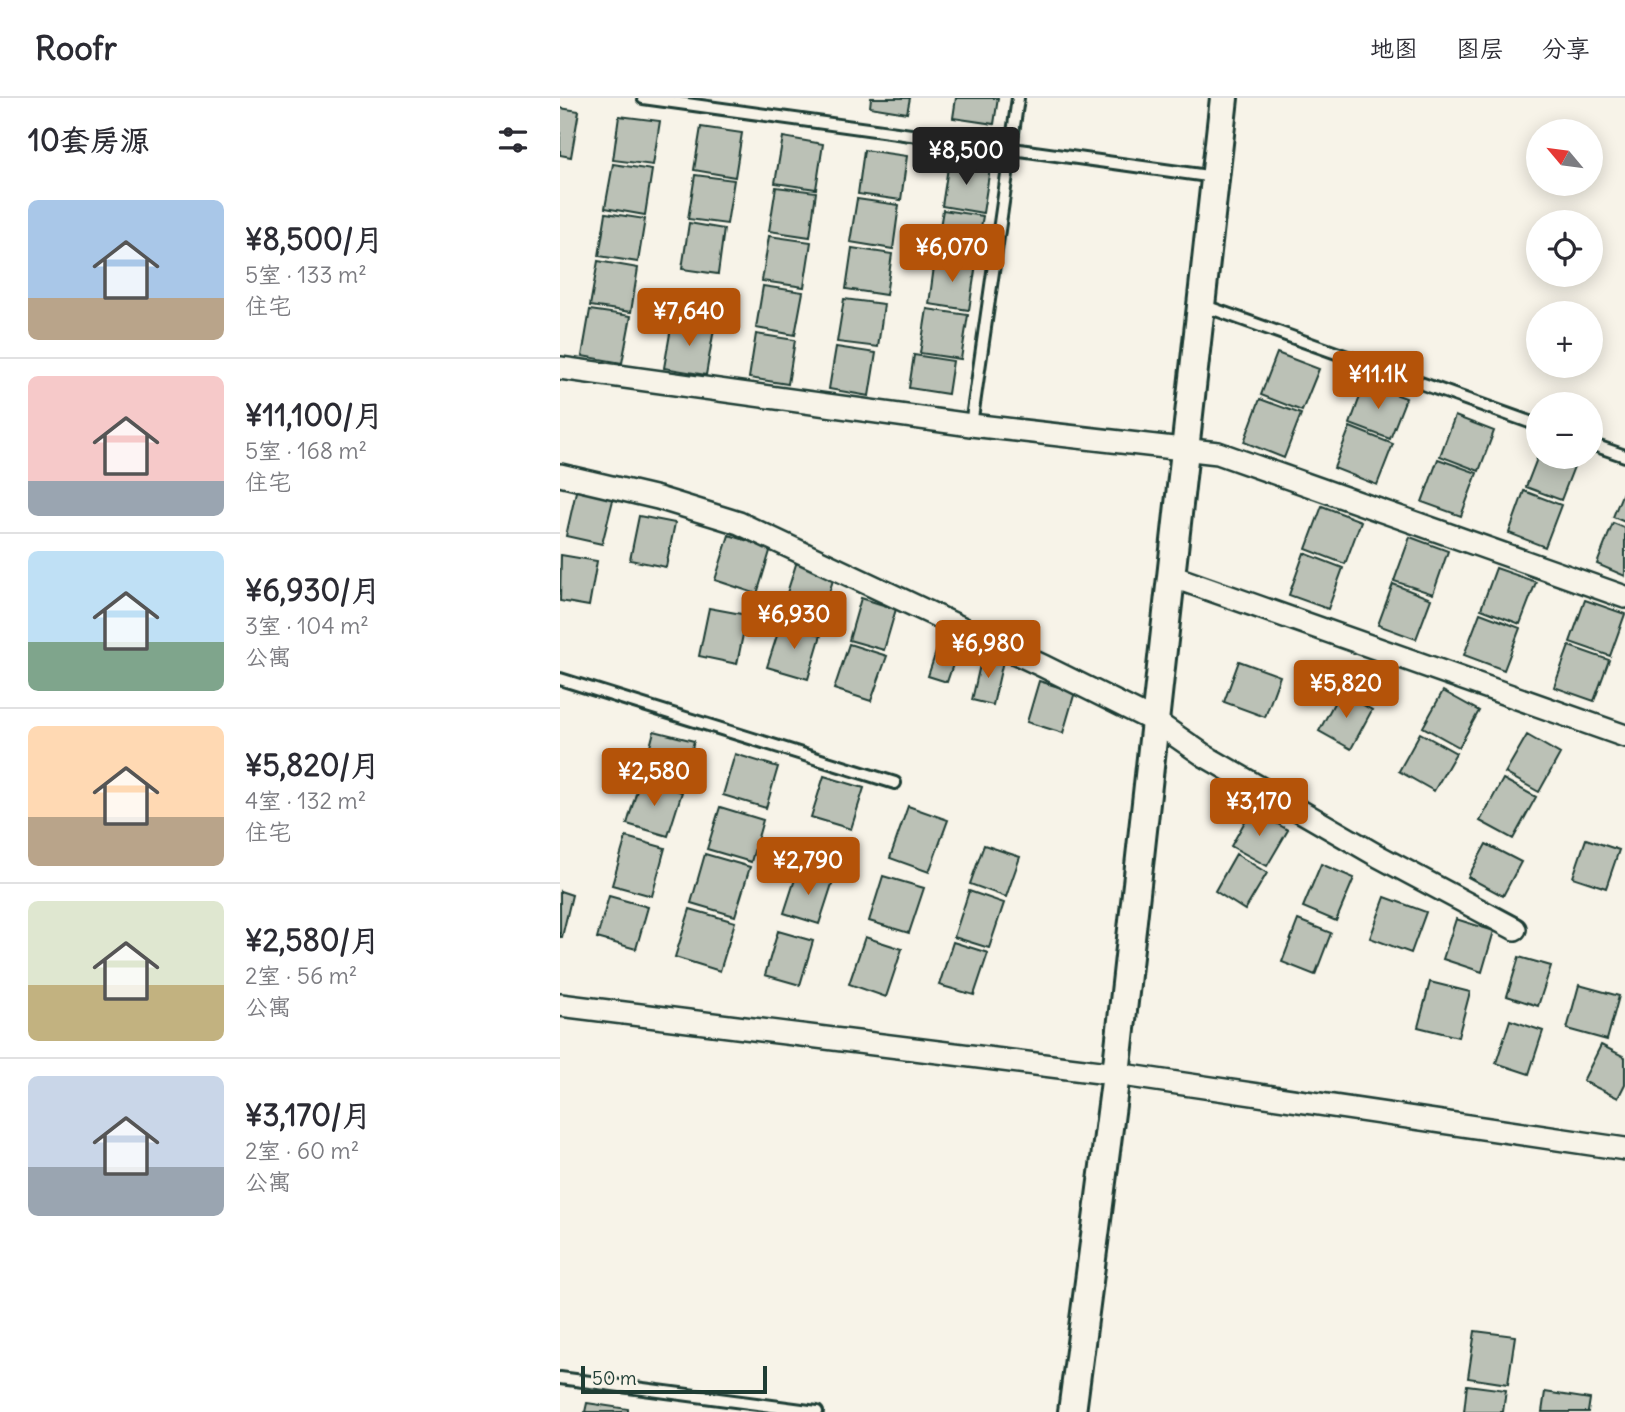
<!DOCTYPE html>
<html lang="zh">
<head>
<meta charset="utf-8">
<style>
  :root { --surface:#fff; --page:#f7f7f7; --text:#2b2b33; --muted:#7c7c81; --line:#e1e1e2; --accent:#b45309 }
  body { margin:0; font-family:Delius,"LXGW WenKai TC",sans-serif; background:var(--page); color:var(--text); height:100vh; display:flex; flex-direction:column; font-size:26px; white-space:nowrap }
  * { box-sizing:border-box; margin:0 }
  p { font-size:23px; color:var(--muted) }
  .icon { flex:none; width:38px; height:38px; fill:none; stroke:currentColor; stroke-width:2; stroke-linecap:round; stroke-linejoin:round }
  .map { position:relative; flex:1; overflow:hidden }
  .drawer { display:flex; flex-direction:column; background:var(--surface); width:560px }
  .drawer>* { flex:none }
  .needle { width:46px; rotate:299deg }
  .buttons { position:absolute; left:966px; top:21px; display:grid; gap:14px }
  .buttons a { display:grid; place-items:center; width:77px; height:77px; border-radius:50%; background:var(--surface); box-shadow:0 4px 18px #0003; font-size:35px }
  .scale { position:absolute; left:21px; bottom:18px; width:186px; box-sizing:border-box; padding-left:7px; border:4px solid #1f3d34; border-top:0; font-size:19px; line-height:24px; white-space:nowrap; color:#1f3d34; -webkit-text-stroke:5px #f7f3e8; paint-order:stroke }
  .price { position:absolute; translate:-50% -60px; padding:0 16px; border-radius:7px; background:var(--accent); color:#fff; font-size:23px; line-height:46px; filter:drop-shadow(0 2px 4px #0008) }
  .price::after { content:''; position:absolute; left:50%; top:42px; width:21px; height:16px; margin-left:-10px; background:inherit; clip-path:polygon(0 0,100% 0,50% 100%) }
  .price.on { background:#222; color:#fff }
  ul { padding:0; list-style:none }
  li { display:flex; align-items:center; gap:21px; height:175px; padding:0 28px }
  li+li { border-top:2px solid var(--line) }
  li span { display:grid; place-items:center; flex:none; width:196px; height:140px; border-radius:10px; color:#555 }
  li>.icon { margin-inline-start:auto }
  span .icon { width:84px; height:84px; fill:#fffc; stroke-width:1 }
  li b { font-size:30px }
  h2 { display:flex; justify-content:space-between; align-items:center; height:84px; padding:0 28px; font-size:30px }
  header { display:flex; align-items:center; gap:42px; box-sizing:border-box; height:98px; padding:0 35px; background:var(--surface); border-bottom:2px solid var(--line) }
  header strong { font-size:33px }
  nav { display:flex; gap:38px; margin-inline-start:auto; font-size:24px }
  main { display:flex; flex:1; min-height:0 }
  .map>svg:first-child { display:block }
</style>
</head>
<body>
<header>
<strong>Roofr</strong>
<nav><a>地图</a><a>图层</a><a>分享</a></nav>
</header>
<main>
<section class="drawer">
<h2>10套房源<svg class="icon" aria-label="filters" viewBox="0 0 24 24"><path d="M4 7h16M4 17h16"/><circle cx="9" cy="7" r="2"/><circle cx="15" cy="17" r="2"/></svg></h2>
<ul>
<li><span style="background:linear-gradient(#a9c7e8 70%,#b9a48a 0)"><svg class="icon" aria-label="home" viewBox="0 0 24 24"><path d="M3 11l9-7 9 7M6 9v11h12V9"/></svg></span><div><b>¥8,500/月</b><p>5室 · 133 m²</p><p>住宅</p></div></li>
<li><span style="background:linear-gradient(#f6c9c9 75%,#9aa5b1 0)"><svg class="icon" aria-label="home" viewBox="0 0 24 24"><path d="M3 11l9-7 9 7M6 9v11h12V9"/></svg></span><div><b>¥11,100/月</b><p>5室 · 168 m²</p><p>住宅</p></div></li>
<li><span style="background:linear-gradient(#bfe0f5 65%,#7fa58c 0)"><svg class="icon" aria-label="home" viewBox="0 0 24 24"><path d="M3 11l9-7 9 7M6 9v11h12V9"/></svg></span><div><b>¥6,930/月</b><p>3室 · 104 m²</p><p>公寓</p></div></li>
<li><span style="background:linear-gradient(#ffd9b3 65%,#b9a48a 0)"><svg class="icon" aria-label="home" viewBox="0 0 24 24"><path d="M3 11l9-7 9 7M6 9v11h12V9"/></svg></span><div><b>¥5,820/月</b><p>4室 · 132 m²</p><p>住宅</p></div></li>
<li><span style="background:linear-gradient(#dfe7d0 60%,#c2b280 0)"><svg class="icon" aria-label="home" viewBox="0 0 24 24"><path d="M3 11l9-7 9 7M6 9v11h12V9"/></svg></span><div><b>¥2,580/月</b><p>2室 · 56 m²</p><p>公寓</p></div></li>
<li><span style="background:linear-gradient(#c9d6e8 65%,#9aa5b1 0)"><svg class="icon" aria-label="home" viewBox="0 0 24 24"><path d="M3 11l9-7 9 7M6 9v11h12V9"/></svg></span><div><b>¥3,170/月</b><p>2室 · 60 m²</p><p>公寓</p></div></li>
</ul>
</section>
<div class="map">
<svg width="1065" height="1314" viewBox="0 0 1065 1314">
  <rect width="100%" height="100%" fill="#f7f3e8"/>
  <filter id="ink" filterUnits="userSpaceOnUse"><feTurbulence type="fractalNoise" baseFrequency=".0143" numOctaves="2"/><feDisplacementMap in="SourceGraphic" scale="14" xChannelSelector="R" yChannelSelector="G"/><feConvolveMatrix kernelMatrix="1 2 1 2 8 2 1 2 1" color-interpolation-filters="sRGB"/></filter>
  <g filter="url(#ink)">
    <path fill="#bbc1b6" stroke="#1f3d34" stroke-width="2" d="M 311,0 L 350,0 L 347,15 L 310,9 Z
      M 396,0 L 438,0 L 434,26 L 393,20 Z
      M 0,10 L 19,13 L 11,59 L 0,57 Z
      M 59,18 L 100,23 L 93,67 L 53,62 Z
      M 141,29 L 182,35 L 175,79 L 134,72 Z
      M 223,39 L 263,46 L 256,91 L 215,85 Z
      M 304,52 L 347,58 L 341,102 L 298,96 Z
      M 389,63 L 430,70 L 423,115 L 382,108 Z
      M 53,66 L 92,72 L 85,117 L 45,110 Z
      M 135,77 L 174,82 L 167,126 L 128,121 Z
      M 216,89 L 256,94 L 250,139 L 209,133 Z
      M 297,101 L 339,107 L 333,151 L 290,144 Z
      M 383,112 L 423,118 L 415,163 L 375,156 Z
      M 46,115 L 85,121 L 78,164 L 39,158 Z
      M 129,125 L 164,131 L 158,176 L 122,171 Z
      M 209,138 L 251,144 L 244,189 L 202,183 Z
      M 292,150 L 332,156 L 326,197 L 286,191 Z
      M 375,161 L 416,166 L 409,212 L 369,206 Z
      M 38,163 L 78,170 L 71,214 L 30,208 Z
      M 203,188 L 243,194 L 235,237 L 196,230 Z
      M 284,201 L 324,206 L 318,249 L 277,244 Z
      M 367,211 L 408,217 L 401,261 L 360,255 Z
      M 30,212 L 71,218 L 62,265 L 22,258 Z
      M 112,224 L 154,231 L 146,277 L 104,270 Z
      M 196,236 L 235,242 L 228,286 L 189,280 Z
      M 276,249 L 316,255 L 309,298 L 269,291 Z
      M 717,255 L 759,271 L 742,313 L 701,297 Z
      M 354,257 L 393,263 L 388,296 L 349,290 Z
      M 805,285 L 846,300 L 830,341 L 790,326 Z
      M 700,301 L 741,316 L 724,360 L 684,344 Z
      M 895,318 L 934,333 L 919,373 L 880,358 Z
      M 790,329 L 833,346 L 817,387 L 774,370 Z
      M 978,358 L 1017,361 L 1001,402 L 966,389 Z
      M 878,361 L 917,375 L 901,418 L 862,404 Z
      M 17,389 L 54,398 L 42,446 L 6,438 Z
      M 1065,389 L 1065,424 L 1053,419 Z
      M 964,393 L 1001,407 L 985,449 L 949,435 Z
      M 762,408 L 801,423 L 785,466 L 746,451 Z
      M 79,418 L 115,425 L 106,469 L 70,462 Z
      M 1053,425 L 1065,430 L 1065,478 L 1037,466 Z
      M 169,437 L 211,450 L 197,496 L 155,482 Z
      M 850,439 L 888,453 L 873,496 L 834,483 Z
      M 744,455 L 783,470 L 768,511 L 729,497 Z
      M 1,457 L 37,463 L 29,508 L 0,503 Z
      M 237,463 L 275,476 L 260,523 L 222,511 Z
      M 936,470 L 976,484 L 960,526 L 921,511 Z
      M 833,486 L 871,501 L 856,541 L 818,527 Z
      M 301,500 L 336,511 L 324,552 L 289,542 Z
      M 1025,502 L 1065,516 L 1050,558 L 1010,544 Z
      M 149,510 L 187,517 L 177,566 L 139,558 Z
      M 920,515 L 960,530 L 944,572 L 904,557 Z
      M 221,525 L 261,537 L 248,581 L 207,569 Z
      M 383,533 L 402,540 L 387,584 L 368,578 Z
      M 289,546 L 327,558 L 311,603 L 274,591 Z
      M 1009,548 L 1049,562 L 1034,603 L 994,589 Z
      M 422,558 L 443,563 L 433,607 L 412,602 Z
      M 679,563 L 720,578 L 705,619 L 664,604 Z
      M 479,583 L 515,594 L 503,635 L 467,624 Z
      M 883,593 L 919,613 L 899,649 L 863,629 Z
      M 780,594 L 812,612 L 791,651 L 759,633 Z
      M 94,633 L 134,643 L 123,686 L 83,676 Z
      M 860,635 L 896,655 L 874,693 L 839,673 Z
      M 967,637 L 1000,656 L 979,694 L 945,675 Z
      M 175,656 L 218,669 L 206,710 L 163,697 Z
      M 264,678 L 304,690 L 291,731 L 251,719 Z
      M 943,681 L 976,699 L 953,741 L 920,723 Z
      M 80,682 L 122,694 L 108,738 L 67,726 Z
      M 348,708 L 388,722 L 369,774 L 330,760 Z
      M 160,709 L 203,722 L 191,764 L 147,751 Z
      M 692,711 L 728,732 L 707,768 L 671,748 Z
      M 66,739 L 105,750 L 92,798 L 52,787 Z
      M 1026,741 L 1059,752 L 1046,790 L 1013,779 Z
      M 926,746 L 961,764 L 943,798 L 908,779 Z
      M 424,747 L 460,759 L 446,799 L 410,786 Z
      M 145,756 L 190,769 L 175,818 L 131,805 Z
      M 676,756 L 707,775 L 685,812 L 655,793 Z
      M 761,766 L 794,780 L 776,823 L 743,809 Z
      M 238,772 L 273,783 L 259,826 L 224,815 Z
      M 323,778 L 364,790 L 349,835 L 309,823 Z
      M 0,793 L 12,797 L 2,839 L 0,839 Z
      M 409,793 L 444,805 L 429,850 L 394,839 Z
      M 49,798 L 88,809 L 76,851 L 37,840 Z
      M 825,799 L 866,814 L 851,855 L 810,840 Z
      M 130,811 L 175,824 L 160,873 L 115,859 Z
      M 896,821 L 934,833 L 922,874 L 883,861 Z
      M 738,822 L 771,835 L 755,877 L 722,864 Z
      M 218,833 L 253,843 L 240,887 L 205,877 Z
      M 305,839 L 342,851 L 326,899 L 289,886 Z
      M 393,844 L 428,855 L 414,897 L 379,887 Z
      M 959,859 L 991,868 L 978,908 L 947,898 Z
      M 870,884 L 910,894 L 898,939 L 858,929 Z
      M 1019,887 L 1059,898 L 1047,942 L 1007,931 Z
      M 950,922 L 983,933 L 969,976 L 936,965 Z
      M 1041,947 L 1065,959 L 1065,986 L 1058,1000 L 1023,983 Z
      M 915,1233 L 955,1238 L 948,1286 L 908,1280 Z
      M 907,1287 L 946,1292 L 943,1314 L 904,1314 Z
      M 985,1294 L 1030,1301 L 1028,1314 L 982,1314 Z
      M 27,1305 L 68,1311 L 68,1314 L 25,1314 Z"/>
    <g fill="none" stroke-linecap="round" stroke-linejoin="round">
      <g stroke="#1f3d34" stroke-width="16">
        <path id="service" d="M 83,0 L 655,79
          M 642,207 L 978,327
          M 411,327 L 458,0
          M 1031,346 L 1065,358
          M 0,581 L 335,685
          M 0,1280 L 257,1314"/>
      </g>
      <g stroke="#1f3d34" stroke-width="26">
        <path id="minor" d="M 0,270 L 411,327 L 658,355 L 1065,499
          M 0,377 L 98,400 L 179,425 L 483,568 L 596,624 L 645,658 L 818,758 L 955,831
          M 611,478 L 1065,638
          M 0,907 L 556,976 L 1065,1051"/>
      </g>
      <g stroke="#1f3d34" stroke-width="32">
        <path id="tertiary" d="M 512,1314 L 556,976 L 664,0"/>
      </g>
      <use href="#service" stroke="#f7f3e8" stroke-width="10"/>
      <use href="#minor" stroke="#f7f3e8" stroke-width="21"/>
      <use href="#tertiary" stroke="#f7f3e8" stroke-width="26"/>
    </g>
  </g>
</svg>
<div class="buttons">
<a><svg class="needle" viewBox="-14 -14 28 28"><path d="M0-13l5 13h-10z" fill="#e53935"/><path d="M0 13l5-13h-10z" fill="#7c7c81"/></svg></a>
<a><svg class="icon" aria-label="locate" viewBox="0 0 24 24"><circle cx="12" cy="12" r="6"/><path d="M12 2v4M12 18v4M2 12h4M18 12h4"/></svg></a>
<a>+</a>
<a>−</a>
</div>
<div class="scale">50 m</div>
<b class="price on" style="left:406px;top:89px">¥8,500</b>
<b class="price" style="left:392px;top:186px">¥6,070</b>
<b class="price" style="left:129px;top:250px">¥7,640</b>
<b class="price" style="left:818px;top:313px">¥11.1K</b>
<b class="price" style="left:234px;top:553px">¥6,930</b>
<b class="price" style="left:428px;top:582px">¥6,980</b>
<b class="price" style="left:786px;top:622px">¥5,820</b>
<b class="price" style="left:94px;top:710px">¥2,580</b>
<b class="price" style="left:699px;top:740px">¥3,170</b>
<b class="price" style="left:248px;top:799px">¥2,790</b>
</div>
</main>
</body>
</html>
